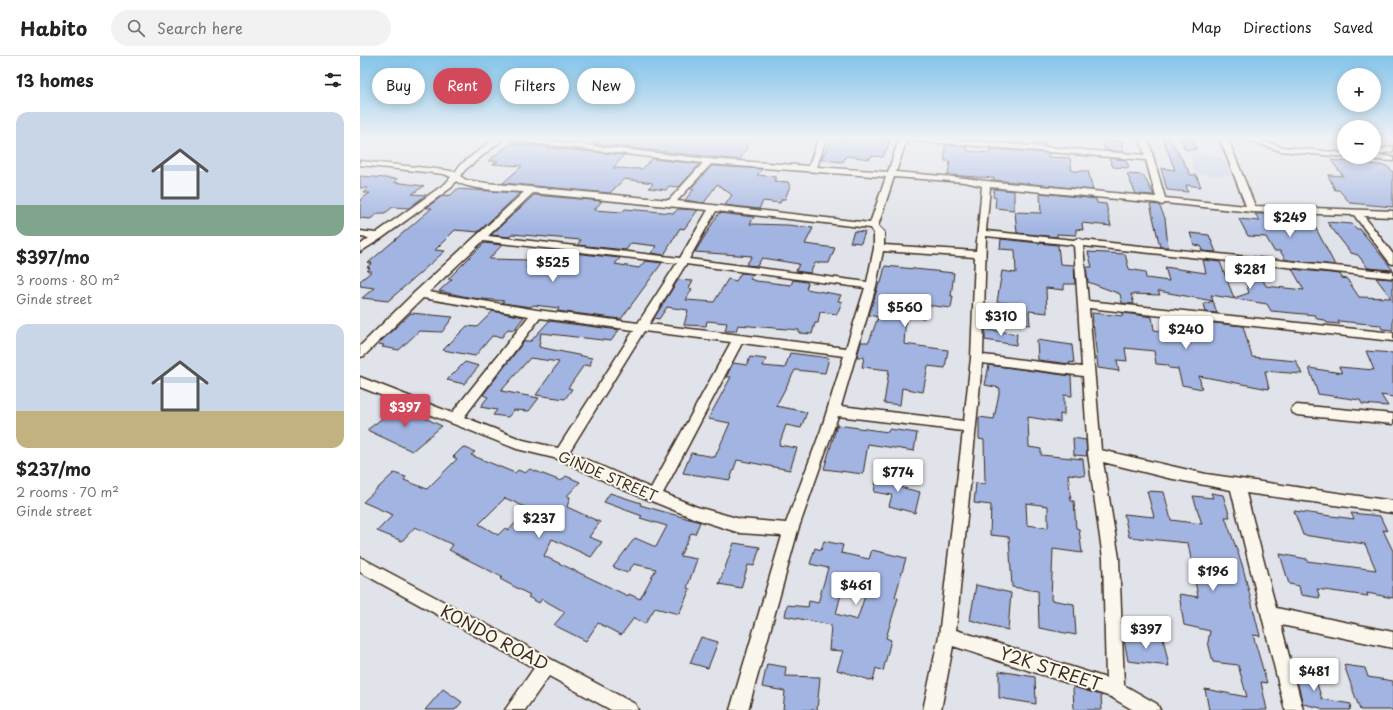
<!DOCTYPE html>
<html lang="en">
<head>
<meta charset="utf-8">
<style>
  :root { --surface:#fff; --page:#f2f2f2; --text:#222; --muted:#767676; --line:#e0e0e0; --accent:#d1495b }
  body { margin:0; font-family:"Playpen Sans",sans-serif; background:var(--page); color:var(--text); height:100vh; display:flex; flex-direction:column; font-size:15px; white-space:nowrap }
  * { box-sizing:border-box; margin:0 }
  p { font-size:13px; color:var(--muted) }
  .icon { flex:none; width:22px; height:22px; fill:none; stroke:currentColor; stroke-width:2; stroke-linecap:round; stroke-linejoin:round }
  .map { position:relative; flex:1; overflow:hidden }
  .side { display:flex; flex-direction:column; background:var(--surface); width:360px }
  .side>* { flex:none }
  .top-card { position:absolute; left:12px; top:12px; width:380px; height:36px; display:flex; gap:8px }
  .fabs { position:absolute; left:977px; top:12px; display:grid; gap:8px }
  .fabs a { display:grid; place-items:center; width:44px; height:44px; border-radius:50%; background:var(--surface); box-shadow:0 2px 10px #0003; font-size:20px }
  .price { position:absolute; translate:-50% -34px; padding:0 9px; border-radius:4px; background:#fff; color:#222; font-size:13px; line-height:26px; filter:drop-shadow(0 1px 2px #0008) }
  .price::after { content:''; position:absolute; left:50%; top:24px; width:12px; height:9px; margin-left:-6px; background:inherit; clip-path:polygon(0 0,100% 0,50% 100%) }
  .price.current { background:var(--accent); color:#fff }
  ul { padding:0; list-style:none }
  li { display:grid; align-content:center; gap:8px; height:212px; padding:0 16px }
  li span { display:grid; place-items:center; height:124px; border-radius:12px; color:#555 }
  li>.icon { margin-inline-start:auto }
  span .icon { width:72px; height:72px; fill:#fffc; stroke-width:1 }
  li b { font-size:17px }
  h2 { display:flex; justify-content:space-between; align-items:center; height:48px; padding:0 16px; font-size:17px }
  .tag { padding:0 14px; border-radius:18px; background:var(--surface); box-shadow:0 2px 10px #0003; font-size:14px; line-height:36px }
  .tag.current { background:var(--accent); color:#fff }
  header { display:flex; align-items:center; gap:24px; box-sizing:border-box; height:56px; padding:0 20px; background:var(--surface); border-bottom:1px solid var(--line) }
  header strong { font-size:19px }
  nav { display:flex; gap:22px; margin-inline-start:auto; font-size:14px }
  .search { width:280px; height:36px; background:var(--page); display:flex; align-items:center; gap:10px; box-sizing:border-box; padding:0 14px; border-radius:22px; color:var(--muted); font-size:15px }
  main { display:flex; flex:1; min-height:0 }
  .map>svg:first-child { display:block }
</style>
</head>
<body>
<header>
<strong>Habito</strong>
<div class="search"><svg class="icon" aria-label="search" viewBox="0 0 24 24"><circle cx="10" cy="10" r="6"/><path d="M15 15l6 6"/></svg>Search here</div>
<nav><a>Map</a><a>Directions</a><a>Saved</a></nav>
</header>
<main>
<section class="side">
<h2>13 homes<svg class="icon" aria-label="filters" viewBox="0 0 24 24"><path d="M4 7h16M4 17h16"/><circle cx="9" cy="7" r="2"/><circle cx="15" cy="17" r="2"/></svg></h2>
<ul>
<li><span style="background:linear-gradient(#c9d6e8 75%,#7fa58c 0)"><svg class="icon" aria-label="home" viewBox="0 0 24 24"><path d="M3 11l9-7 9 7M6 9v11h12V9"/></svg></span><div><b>$397/mo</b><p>3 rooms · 80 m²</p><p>Ginde street</p></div></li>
<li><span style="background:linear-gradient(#c9d6e8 70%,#c2b280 0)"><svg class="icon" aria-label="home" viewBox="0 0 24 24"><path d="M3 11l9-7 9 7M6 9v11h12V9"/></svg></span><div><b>$237/mo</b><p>2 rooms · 70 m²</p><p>Ginde street</p></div></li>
</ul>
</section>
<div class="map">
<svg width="1033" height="654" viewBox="0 0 1033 654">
  <rect width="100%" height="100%" fill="#e0e3e9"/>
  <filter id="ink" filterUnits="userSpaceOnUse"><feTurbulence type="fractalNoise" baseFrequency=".025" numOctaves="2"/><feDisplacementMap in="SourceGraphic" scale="8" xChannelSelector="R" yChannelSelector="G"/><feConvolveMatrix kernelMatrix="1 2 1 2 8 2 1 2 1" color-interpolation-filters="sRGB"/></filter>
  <g filter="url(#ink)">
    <path fill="#cdd5e7" d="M 834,97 L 863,101 L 872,120 L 836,118 L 829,98 L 834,99 Z"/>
    <path fill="#a1b4e2" stroke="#3b2a1e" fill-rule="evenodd" d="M 240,83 L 391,83 L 380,104 L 234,88 Z
      M 472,83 L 512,83 L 530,85 L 523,101 L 511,100 L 510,103 L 486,100 L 483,106 L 461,104 Z
      M 673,83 L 685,83 L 686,90 L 674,89 Z
      M 803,83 L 810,83 L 831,119 L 836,119 L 841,131 L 826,129 L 828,136 L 807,134 L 801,112 L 815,114 Z
      M 822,83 L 833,83 L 836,94 L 824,93 Z
      M 741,85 L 761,85 L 764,96 L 745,94 Z
      M 150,88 L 264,99 L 253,112 L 282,113 L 292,103 L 340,108 L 319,131 L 309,130 L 306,134 L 289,132 L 293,127 L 264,123 L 250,137 L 143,127 L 162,110 L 133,108 L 138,105 L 128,105 Z
      M 585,89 L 607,91 L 607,95 L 630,97 L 630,93 L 688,97 L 689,101 L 710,102 L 712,115 L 728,115 L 733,134 L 634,124 L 634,122 L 588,119 L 590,105 L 585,105 Z
      M 749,102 L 766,104 L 769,112 L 753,111 Z
      M 971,104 L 1027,110 L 1033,116 L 1033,151 L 990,147 L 979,134 L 975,134 L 968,119 L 983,120 Z
      M 352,110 L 402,113 L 397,119 L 416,121 L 414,125 L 428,126 L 430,130 L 425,143 L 422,143 L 420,147 L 403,145 L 399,153 L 365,149 L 372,139 L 357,128 L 344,147 L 325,144 L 334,133 L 330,133 Z
      M 767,118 L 783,119 L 794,139 L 776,138 Z
      M 0,120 L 38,123 L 34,126 L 64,130 L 52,138 L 66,139 L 49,152 L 33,151 L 25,157 L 19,157 L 10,163 L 0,162 L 0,144 L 10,137 L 3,137 L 8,132 L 0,132 Z
      M 97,133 L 160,137 L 118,176 L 95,174 L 75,194 L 85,195 L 28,245 L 2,242 L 14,232 L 0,230 L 0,225 L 12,215 L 7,215 L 10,212 L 7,211 L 12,207 L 8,207 L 72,152 L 66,152 L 82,140 L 91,139 Z
      M 634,133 L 654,135 L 654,154 L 635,152 L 636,142 L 633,141 Z
      M 680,137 L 736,143 L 737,147 L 746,148 L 751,170 L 722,167 L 723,174 L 716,173 L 716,179 L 697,178 L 697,181 L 657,177 L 655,156 L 681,157 Z
      M 174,139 L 242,145 L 234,154 L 262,156 L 265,153 L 314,157 L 318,153 L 338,154 L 324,173 L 320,172 L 304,199 L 291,197 L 297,190 L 271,187 L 266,194 L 217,189 L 221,184 L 152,178 L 149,181 L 131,179 Z
      M 790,148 L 799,149 L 805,162 L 808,191 L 800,191 Z
      M 359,157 L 394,161 L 390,168 L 428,169 L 453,172 L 445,188 L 475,192 L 469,207 L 455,207 L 450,217 L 436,215 L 439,208 L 402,202 L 397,210 L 386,209 L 392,200 L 335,196 Z
      M 895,158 L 910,158 L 912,161 L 952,165 L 975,209 L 926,204 L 920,195 L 914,195 L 906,181 L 888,180 L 879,163 L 900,165 Z
      M 967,166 L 992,168 L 997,173 L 1000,173 L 1033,214 L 1008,212 L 998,199 L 991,197 Z
      M 494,175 L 505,176 L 501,187 L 490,186 Z
      M 830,177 L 849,179 L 856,196 L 842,195 L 841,190 L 834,189 Z
      M 641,183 L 698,189 L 700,208 L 714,209 L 715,228 L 704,228 L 704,234 L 686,232 L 687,257 L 669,255 L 670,269 L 658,268 L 657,248 L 637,246 L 642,215 L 656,217 L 655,194 L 640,193 Z
      M 124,187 L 142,189 L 129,203 L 170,204 L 168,206 L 171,206 L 166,212 L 198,215 L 213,197 L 260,202 L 255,208 L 279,212 L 285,205 L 302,207 L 261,263 L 197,255 L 199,252 L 173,249 L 171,251 L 142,247 L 144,245 L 112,242 L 79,235 L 92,223 L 88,223 Z
      M 728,196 L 765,198 L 769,213 L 785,216 L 786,222 L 809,225 L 805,211 L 846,217 L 843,204 L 860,206 L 874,242 L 889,237 L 882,214 L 899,216 L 906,230 L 944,234 L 932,213 L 980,218 L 982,222 L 987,223 L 999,241 L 1031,242 L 1016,222 L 1033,223 L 1033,274 L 1022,273 L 1020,269 L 978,265 L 980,268 L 967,267 L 965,264 L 957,263 L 955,259 L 911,255 L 907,248 L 851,239 L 853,245 L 798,235 L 800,239 L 771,238 L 774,248 L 762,247 L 760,238 L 728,226 L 726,211 L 732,211 Z
      M 525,210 L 594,217 L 591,240 L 593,240 L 591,252 L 566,249 L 564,262 L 546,260 L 544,288 L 588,294 L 585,312 L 568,310 L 563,336 L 542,332 L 540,349 L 524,347 L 529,314 L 502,311 L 504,301 L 497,301 L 501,286 L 509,286 L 518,261 L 509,259 L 519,227 L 521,227 Z
      M 381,217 L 393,218 L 390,223 L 396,225 L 431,229 L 433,224 L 446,226 L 448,227 L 446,233 L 481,239 L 478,245 L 482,246 L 477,258 L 460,256 L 458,267 L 455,267 L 452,278 L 439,277 L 439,274 L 378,269 L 376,275 L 365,275 L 367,267 L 347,265 L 346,270 L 324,269 L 328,254 L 307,251 L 299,263 L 294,262 L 318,224 L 333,225 L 329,232 L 332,233 L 326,244 L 354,246 L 368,223 L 376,225 Z
      M 853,245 L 857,257 L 846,256 L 844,248 Z
      M 133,255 L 164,261 L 154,274 L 148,273 L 142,281 L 132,280 L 115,300 L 83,294 L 107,270 L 117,271 Z
      M 51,257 L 93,261 L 82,276 L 59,275 L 39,294 L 22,291 L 24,289 L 18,288 Z
      M 732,257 L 763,260 L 762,258 L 764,257 L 792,261 L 794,274 L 828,278 L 826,264 L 883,270 L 892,301 L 936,305 L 942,318 L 905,315 L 909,333 L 839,320 L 842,333 L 822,329 L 818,313 L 809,312 L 808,309 L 796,308 L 794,295 L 765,292 L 767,305 L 757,304 L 759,315 L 738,312 Z
      M 189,265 L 259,274 L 251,285 L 181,277 L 179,291 L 232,302 L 230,310 L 224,309 L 208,332 L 212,333 L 205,343 L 176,339 L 199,306 L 170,302 L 141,335 L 179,342 L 169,355 L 154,354 L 148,361 L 133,359 L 137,354 L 120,351 L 128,341 L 123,339 L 162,288 L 165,285 L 171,285 Z
      M 625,273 L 657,278 L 656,289 L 625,284 Z
      M 677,284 L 712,289 L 714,307 L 710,306 L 710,308 L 678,304 Z
      M 1006,295 L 1033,297 L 1033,341 L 1021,339 L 1028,350 L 1002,348 L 1000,344 L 958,338 L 949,312 L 982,317 L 979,311 L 1014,314 Z
      M 430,297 L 469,302 L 465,317 L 435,314 L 416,350 L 447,356 L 441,372 L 426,369 L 419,389 L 437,392 L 430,414 L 377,404 L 370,424 L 323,417 L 331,397 L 355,401 L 370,367 L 348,363 L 371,321 L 366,321 L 373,307 L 387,309 L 390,301 L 406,303 L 403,310 L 425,312 Z
      M 105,306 L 119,310 L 104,328 L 87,324 Z
      M 629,309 L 711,320 L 712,340 L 704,339 L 704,359 L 700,358 L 700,366 L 668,361 L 669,391 L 681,393 L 681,399 L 723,403 L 725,420 L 708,418 L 711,445 L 714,445 L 716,472 L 719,473 L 722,497 L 693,493 L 691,544 L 714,548 L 716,579 L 679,572 L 678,535 L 652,531 L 649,481 L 630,479 L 631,449 L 614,447 L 616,427 L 625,428 L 624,384 L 619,383 L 619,361 L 634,363 L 640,332 L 625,329 ZM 666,447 L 688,450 L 688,472 L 667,469 Z
      M 40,349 L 57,357 L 56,358 L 82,370 L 52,395 L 7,374 Z
      M 477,369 L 528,376 L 529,373 L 557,377 L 554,395 L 508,388 L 503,418 L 464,413 Z
      M 713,382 L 726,384 L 727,400 L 714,399 Z
      M 103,391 L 115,396 L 111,399 L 155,417 L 158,414 L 165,417 L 170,413 L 201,425 L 206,420 L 220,426 L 207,440 L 210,441 L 207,451 L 240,466 L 229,481 L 242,486 L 231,501 L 192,483 L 184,500 L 268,540 L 269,538 L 280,543 L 296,513 L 274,508 L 267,517 L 253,511 L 275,482 L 296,491 L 307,470 L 280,462 L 282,460 L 244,446 L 250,437 L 281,447 L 280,449 L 340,466 L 335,478 L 331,477 L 320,500 L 337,503 L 327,532 L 330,533 L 319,558 L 295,552 L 285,568 L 274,562 L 261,579 L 238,567 L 226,585 L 194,569 L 205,556 L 182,543 L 179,547 L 168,541 L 170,539 L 140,523 L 142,521 L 89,494 L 93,489 L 55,471 L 42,485 L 17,475 L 33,459 L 3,446 L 34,417 L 46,421 L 44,424 L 67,433 L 97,403 L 93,401 ZM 145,442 L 165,451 L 162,454 L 165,456 L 149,474 L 145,472 L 138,479 L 119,468 Z
      M 530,413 L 541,414 L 539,431 L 560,436 L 555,457 L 529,450 L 532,439 L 514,436 L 516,425 L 528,426 Z
      M 787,435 L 804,436 L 811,464 L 842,468 L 833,440 L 853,442 L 851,437 L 863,439 L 870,461 L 865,461 L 882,508 L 900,580 L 893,579 L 907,627 L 901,626 L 907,654 L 849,654 L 845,633 L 887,641 L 878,609 L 853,606 L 848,586 L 850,575 L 824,569 L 819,538 L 838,541 L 828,487 L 769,481 L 764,458 L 794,461 Z
      M 934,455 L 994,463 L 991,457 L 1020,460 L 1027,475 L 1023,474 L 1033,495 L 1033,542 L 1007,537 L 1008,540 L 957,533 L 960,542 L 941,539 L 939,530 L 929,528 L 920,498 L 947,503 L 947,505 L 1016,514 L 1005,488 L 943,479 Z
      M 464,485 L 483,489 L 481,497 L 509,503 L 512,494 L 546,502 L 535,541 L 538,542 L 526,582 L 531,584 L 523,615 L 516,612 L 513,625 L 477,614 L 483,595 L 469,594 L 471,569 L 425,560 L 427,549 L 448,551 L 449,545 L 458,547 L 468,512 L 450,508 L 455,492 L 461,494 ZM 484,526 L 508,531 L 497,564 L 476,558 Z
      M 374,487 L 400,491 L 394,510 L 388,509 L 381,532 L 359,528 Z
      M 616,529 L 651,537 L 648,574 L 610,564 Z
      M 763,578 L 803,582 L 809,610 L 768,605 Z
      M 341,581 L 358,586 L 348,612 L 330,607 Z
      M 932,606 L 942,607 L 945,618 L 954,619 L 962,643 L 991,648 L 990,654 L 962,654 L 961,652 L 943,648 Z
      M 407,608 L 426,611 L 425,620 L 460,621 L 457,654 L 423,654 L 425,635 L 402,631 Z
      M 984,609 L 1005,612 L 1008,621 L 1033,625 L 1033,654 L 1000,654 Z
      M 639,615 L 675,621 L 676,648 L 639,642 Z
      M 713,631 L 741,639 L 742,654 L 714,654 Z
      M 83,633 L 102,646 L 95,654 L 65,654 Z"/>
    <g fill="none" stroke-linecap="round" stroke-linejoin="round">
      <g stroke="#3b2a1e" stroke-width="3">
        <path id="minor" d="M 134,83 L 143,83 L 106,113 L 100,120 L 106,124 L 126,127 L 309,144 L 343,107 L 153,85 L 149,83 L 174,83 L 349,103 L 449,110 L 458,83 L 466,83 L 457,111 L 528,116 L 539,83 L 547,83 L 536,116 L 605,122 L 626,125 L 796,141 L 786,104 L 557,85 L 553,83 L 586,83 L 785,99 L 780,83 L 788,83 L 805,142 L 886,150 L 860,83 L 868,83 L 895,150 L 1033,155 L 1033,161 L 1004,160 L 1033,198 L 1033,208 L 1030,207 L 994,159 L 892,156 L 805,147 L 802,149 L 798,147 L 630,131 L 626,175 L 714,184 L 718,182 L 722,184 L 1033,216 L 1033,222 L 723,190 L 728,245 L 1033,277 L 1033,285 L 729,252 L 741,394 L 846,418 L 1033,445 L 1033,457 L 886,437 L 916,552 L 1033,576 L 1033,592 L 921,569 L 943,654 L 925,654 L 871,434 L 808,422 L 743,406 L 759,502 L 764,629 L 797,648 L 800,654 L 773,654 L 751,641 L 593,590 L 581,654 L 563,654 L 579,580 L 603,375 L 478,360 L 438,474 L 388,654 L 370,654 L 422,480 L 380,477 L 336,463 L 257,431 L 198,403 L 157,393 L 0,331 L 0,321 L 92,357 L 169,260 L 63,242 L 4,300 L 0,301 L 0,290 L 55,236 L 164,136 C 148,135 108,134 96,125 L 92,131 L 22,182 L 0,196 L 0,189 L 9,182 L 0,181 L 0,175 L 16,177 L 86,127 L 91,121 L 84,118 L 0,109 L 0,105 L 85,114 L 95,116 L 100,109 ZM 351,108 L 526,121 L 510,167 L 317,145 ZM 534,121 L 605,126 L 622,130 L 616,195 L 524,189 L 524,176 L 518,170 ZM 173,137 L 348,154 L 320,202 L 128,180 ZM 356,155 L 510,172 L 514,177 L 514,192 L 507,226 L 329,203 ZM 626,180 L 714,189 L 722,311 L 623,299 ZM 123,185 L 317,207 L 278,267 L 177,254 L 69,236 ZM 523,195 L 615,201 L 611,302 L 604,365 L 481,350 L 516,230 ZM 326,208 L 505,232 L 486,292 L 289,268 ZM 180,262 L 274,274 L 198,392 L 163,384 L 104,361 ZM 284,275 L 371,286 L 291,432 L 209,396 ZM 382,287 L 484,300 L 461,374 L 426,467 L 380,463 L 337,451 L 303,437 ZM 622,307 L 723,320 L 728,398 L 743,502 L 746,622 L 596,574 Z
          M 884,83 L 896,83 L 922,91 L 984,97 L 985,101 L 921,95 Z
          M 1033,90 L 1033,95 L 1017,99 L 1033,101 L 1033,105 L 1006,103 L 1002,101 L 1014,101 L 1014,95 Z
          M 937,349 L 1033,358 L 1033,368 L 937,359 L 933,357 L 931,354 L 933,351 Z
          M 0,501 L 275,648 L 278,654 L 251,654 L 189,620 L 165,654 L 145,654 L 174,612 L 0,516 Z"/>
      </g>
      <use href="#minor" fill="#fbf7ec" fill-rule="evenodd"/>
    </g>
  </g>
  <linearGradient id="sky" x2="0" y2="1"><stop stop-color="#83c4ea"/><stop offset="0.47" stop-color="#f1f2f5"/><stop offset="1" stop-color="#f1f2f5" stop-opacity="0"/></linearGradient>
  <rect width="1033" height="175" fill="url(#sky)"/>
  <g text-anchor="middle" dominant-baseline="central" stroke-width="4" stroke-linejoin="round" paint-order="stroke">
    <g font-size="14" fill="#3b2a1e" stroke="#fbf7ec">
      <text transform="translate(248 420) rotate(23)">GINDE STREET</text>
    </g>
    <g font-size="17" fill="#3b2a1e" stroke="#fbf7ec">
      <text transform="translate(135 581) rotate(28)">KONDO ROAD</text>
      <text transform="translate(691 612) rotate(18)">Y2K STREET</text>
    </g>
  </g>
</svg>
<div class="fabs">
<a>+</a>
<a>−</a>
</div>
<b class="price" style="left:930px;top:182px">$249</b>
<b class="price" style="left:193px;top:227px">$525</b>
<b class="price" style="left:890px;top:234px">$281</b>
<b class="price" style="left:545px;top:272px">$560</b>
<b class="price" style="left:641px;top:281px">$310</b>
<b class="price" style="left:826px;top:294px">$240</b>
<b class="price current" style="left:45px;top:372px">$397</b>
<b class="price" style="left:538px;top:437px">$774</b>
<b class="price" style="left:179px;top:483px">$237</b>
<b class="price" style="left:853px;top:536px">$196</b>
<b class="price" style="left:496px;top:550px">$461</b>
<b class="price" style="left:786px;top:594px">$397</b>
<b class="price" style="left:954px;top:636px">$481</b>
<div class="top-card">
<a class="tag">Buy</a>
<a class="tag current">Rent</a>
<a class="tag">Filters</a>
<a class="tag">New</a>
</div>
</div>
</main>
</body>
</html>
